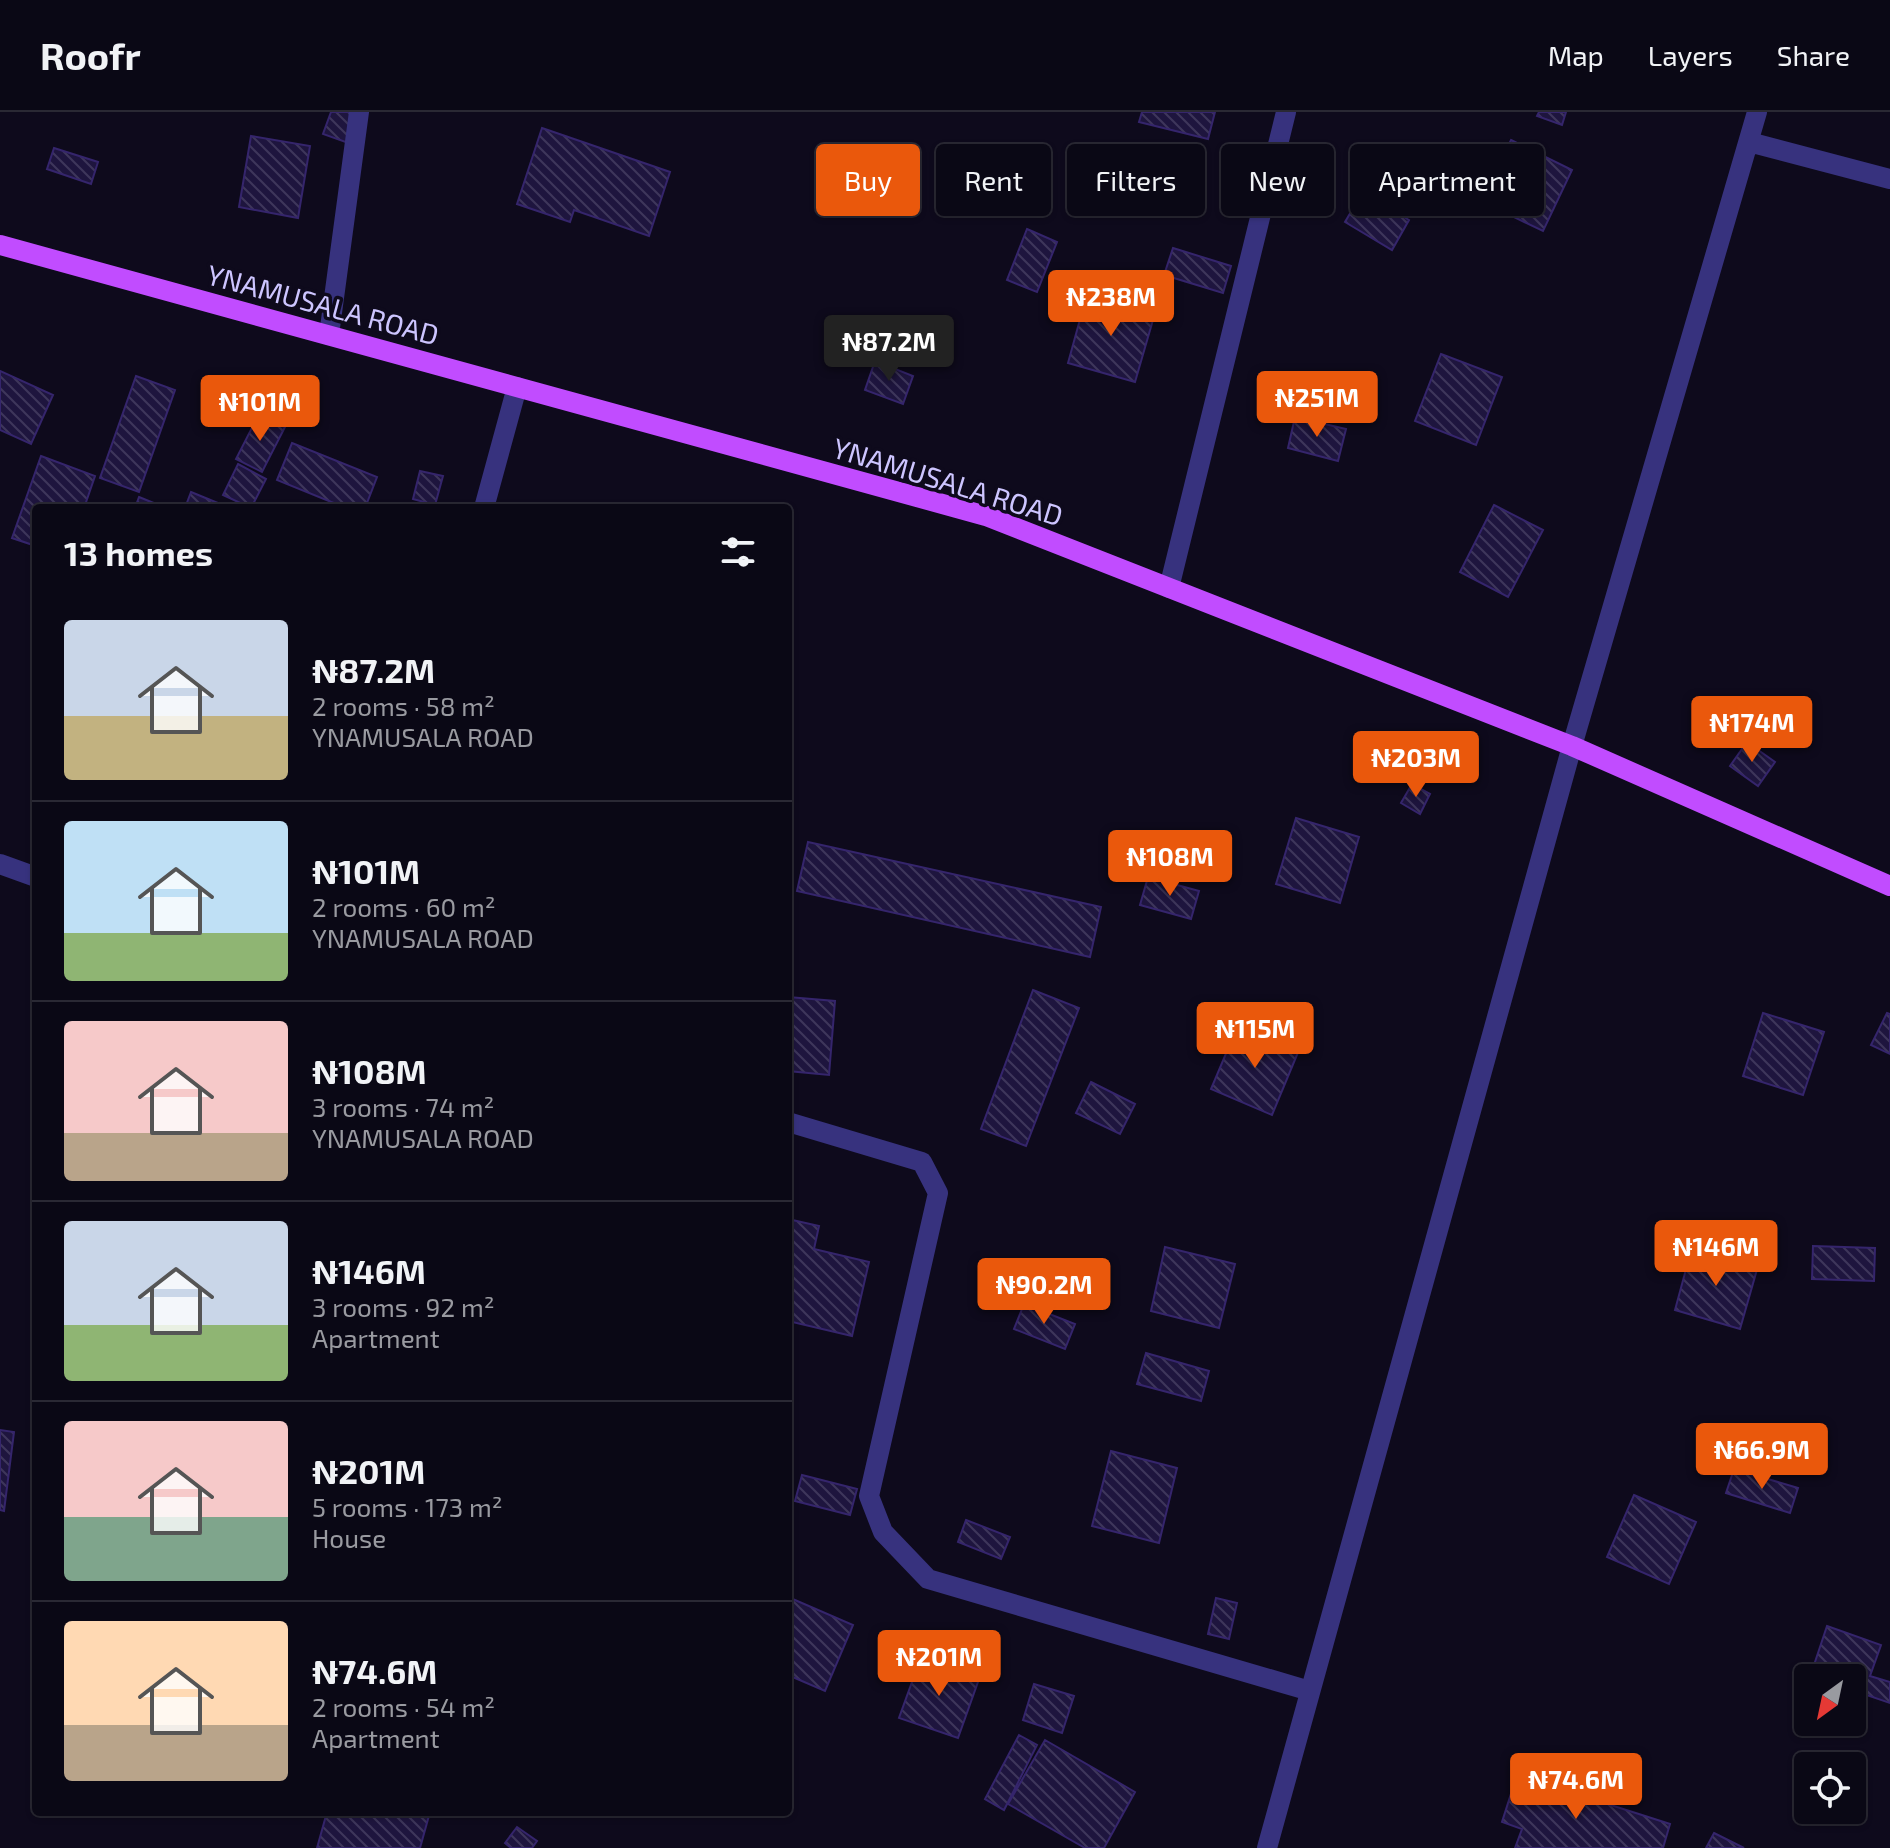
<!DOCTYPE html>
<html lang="en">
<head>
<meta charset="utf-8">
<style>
  :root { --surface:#0a0815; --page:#13111e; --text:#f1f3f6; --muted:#999aa0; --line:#2a2934; --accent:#ea580c }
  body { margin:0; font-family:"Exo 2",sans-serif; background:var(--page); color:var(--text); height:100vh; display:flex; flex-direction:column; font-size:30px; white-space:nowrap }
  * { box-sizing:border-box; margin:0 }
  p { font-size:26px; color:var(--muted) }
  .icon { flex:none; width:44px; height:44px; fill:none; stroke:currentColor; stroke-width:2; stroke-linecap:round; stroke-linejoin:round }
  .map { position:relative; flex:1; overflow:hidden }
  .details { position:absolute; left:32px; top:392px; width:760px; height:1312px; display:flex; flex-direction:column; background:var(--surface); border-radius:8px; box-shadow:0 2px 6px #0004,0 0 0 2px var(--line) }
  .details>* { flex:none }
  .hud { position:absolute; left:816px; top:32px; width:760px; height:72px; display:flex; gap:16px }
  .needle { width:52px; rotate:213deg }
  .fabs { position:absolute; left:1794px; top:1552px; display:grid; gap:16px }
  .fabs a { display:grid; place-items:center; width:72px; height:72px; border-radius:8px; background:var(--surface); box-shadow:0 2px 6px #0004,0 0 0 2px var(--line); font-size:40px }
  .price { position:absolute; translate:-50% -68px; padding:0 18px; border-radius:8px; background:var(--accent); color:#fff; font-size:26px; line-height:52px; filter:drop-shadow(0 2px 4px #0008) }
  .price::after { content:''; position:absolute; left:50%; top:48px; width:24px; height:18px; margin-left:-12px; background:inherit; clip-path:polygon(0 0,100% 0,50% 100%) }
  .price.selected { background:#222; color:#fff }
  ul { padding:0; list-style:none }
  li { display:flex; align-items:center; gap:24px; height:200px; padding:0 32px }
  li+li { border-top:2px solid var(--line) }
  li span { display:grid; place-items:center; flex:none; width:224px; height:160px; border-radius:8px; color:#555 }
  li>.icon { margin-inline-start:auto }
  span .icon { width:96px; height:96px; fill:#fffc; stroke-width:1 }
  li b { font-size:34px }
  h2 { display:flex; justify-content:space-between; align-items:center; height:96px; padding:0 32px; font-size:34px }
  .pill { padding:0 28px; border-radius:8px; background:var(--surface); box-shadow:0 2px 6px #0004,0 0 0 2px var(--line); font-size:28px; line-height:72px }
  .pill.selected { background:var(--accent); color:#fff }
  header { display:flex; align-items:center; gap:48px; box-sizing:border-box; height:112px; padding:0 40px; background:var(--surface); border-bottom:2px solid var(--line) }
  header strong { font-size:38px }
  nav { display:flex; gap:44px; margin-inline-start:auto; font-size:28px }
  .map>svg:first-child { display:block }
</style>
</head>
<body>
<header>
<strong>Roofr</strong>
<nav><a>Map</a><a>Layers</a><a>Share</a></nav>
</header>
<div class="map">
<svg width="1890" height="1736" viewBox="0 0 1890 1736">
  <defs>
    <pattern id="building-back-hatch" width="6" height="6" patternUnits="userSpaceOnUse" patternTransform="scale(2)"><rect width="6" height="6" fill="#1e153e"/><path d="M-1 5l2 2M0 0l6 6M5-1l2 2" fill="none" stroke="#3e365b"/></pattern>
  </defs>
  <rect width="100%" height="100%" fill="#0e0a1c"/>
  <path fill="url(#building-back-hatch)" stroke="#35256c" stroke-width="2" d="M 331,0 L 364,0 L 354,33 L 323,22 Z
    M 1142,0 L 1215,0 L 1208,27 L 1139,10 Z
    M 1539,0 L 1566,0 L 1562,13 L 1537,4 Z
    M 542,16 L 670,60 L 649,124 L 574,98 L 570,110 L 517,92 Z
    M 251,24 L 310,34 L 298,106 L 239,95 Z
    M 1511,28 L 1572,58 L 1543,119 L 1481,89 Z
    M 54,36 L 98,50 L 91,72 L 47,57 Z
    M 1363,80 L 1409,108 L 1392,138 L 1345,110 Z
    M 1027,117 L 1057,130 L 1037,180 L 1007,168 Z
    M 1173,136 L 1231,154 L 1223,181 L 1164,163 Z
    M 1087,182 L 1155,201 L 1135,270 L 1068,251 Z
    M 1441,242 L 1502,265 L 1476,333 L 1415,309 Z
    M 875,249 L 913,264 L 903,292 L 865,278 Z
    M 0,259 L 53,283 L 31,332 L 0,318 Z
    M 136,264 L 175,278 L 139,380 L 100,366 Z
    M 259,302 L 285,315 L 262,360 L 236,347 Z
    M 1295,305 L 1346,317 L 1338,349 L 1288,336 Z
    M 292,331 L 377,365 L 365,396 L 346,396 L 277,368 Z
    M 41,344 L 95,364 L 84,396 L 36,396 L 36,434 L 12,426 Z
    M 238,352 L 266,367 L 251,396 L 223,383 Z
    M 420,359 L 443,364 L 435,393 L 413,387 Z
    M 191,380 L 230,396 L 185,396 Z
    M 139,385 L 166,396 L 135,396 Z
    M 1494,393 L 1543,418 L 1508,485 L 1460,460 Z
    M 1747,630 L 1775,650 L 1758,674 L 1730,654 Z
    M 1412,672 L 1430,682 L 1420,702 L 1401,691 Z
    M 1296,706 L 1359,725 L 1340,791 L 1276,772 Z
    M 808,730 L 1101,795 L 1090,845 L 797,779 Z
    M 1148,765 L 1199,779 L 1191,807 L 1140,793 Z
    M 1033,878 L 1079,896 L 1026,1034 L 981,1017 Z
    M 788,885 L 835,889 L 829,963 L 788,959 Z
    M 1763,901 L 1824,920 L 1803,983 L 1743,964 Z
    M 1887,901 L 1890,902 L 1890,942 L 1871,933 Z
    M 1238,913 L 1299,938 L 1272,1003 L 1211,977 Z
    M 1091,970 L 1135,992 L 1120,1022 L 1076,1001 Z
    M 788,1107 L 819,1114 L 814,1137 L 869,1150 L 852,1224 L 788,1209 Z
    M 1813,1134 L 1875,1136 L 1874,1169 L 1812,1167 Z
    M 1165,1135 L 1235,1152 L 1219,1216 L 1151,1199 Z
    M 1692,1135 L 1758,1154 L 1740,1217 L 1675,1198 Z
    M 1024,1192 L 1075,1212 L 1065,1237 L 1014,1217 Z
    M 1146,1241 L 1209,1259 L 1201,1289 L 1137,1272 Z
    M 0,1318 L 14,1320 L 4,1399 L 0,1398 Z
    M 1111,1339 L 1177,1356 L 1159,1431 L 1092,1414 Z
    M 1734,1357 L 1798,1376 L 1790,1401 L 1726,1381 Z
    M 802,1363 L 857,1377 L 850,1403 L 795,1389 Z
    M 1634,1383 L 1696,1410 L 1669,1472 L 1607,1445 Z
    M 966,1408 L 1010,1425 L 1001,1447 L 958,1430 Z
    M 788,1485 L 853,1513 L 825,1579 L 788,1563 Z
    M 1216,1486 L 1237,1491 L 1229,1527 L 1208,1522 Z
    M 1827,1514 L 1881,1533 L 1870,1564 L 1890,1570 L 1890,1591 L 1852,1578 L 1852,1566 L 1810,1565 Z
    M 921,1545 L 979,1567 L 958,1626 L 899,1606 Z
    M 1034,1572 L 1074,1584 L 1062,1621 L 1023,1608 Z
    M 1019,1623 L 1037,1633 L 1004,1698 L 985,1687 Z
    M 1045,1628 L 1135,1680 L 1104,1736 L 1085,1736 L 1008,1692 Z
    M 1517,1663 L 1670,1712 L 1663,1736 L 1515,1736 L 1522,1717 L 1502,1710 Z
    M 327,1700 L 430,1700 L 420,1736 L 317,1736 Z
    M 517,1715 L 537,1729 L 532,1736 L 511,1736 L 505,1731 Z
    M 1714,1721 L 1744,1736 L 1706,1736 Z"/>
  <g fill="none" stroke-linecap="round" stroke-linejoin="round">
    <path stroke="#37327e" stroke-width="20" d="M 1749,30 L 1890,67
      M 329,223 L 359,0
      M 484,396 L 517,275
      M 1169,476 L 1286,0
      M 0,752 L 36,765
      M 788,1010 L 922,1050 L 938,1081 L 869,1384 L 883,1420 L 928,1467 L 1310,1579
      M 1267,1736 L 1572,634 L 1757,0"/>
    <path stroke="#c14cff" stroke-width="20" d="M 0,133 L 986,404 L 1572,634 L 1890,774"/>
  </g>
  <g text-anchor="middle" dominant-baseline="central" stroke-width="7" stroke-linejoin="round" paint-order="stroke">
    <g font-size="28" fill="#cdc5ff" stroke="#0e0a1c">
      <text transform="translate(323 192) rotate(15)">YNAMUSALA ROAD</text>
      <text transform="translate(948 369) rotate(17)">YNAMUSALA ROAD</text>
    </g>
  </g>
</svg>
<div class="fabs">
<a><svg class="needle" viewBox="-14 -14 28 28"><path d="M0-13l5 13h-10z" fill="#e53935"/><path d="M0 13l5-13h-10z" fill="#999aa0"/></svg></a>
<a><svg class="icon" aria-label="locate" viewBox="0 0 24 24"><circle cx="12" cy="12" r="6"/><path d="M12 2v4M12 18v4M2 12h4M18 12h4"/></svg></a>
</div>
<b class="price" style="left:1111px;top:226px">₦238M</b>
<b class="price selected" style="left:889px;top:271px">₦87.2M</b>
<b class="price" style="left:1317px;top:327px">₦251M</b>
<b class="price" style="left:260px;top:331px">₦101M</b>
<b class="price" style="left:1752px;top:652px">₦174M</b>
<b class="price" style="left:1416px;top:687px">₦203M</b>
<b class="price" style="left:1170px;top:786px">₦108M</b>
<b class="price" style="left:1255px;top:958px">₦115M</b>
<b class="price" style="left:1716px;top:1176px">₦146M</b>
<b class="price" style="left:1044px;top:1214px">₦90.2M</b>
<b class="price" style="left:1762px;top:1379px">₦66.9M</b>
<b class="price" style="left:939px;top:1586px">₦201M</b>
<b class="price" style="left:1576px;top:1709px">₦74.6M</b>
<div class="hud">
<a class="pill selected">Buy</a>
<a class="pill">Rent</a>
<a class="pill">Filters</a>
<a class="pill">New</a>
<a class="pill">Apartment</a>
</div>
<section class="details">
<h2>13 homes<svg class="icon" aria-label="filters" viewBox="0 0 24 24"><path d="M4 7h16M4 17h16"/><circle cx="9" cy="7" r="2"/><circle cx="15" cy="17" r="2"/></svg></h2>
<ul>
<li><span style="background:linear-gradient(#c9d6e8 60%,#c2b280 0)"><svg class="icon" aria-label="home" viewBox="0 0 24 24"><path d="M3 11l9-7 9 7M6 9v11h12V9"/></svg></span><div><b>₦87.2M</b><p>2 rooms · 58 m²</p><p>YNAMUSALA ROAD</p></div></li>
<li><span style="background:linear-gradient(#bfe0f5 70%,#8fb573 0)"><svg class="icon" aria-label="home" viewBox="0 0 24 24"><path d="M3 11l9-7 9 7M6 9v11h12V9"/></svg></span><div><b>₦101M</b><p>2 rooms · 60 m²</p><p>YNAMUSALA ROAD</p></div></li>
<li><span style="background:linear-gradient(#f6c9c9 70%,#b9a48a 0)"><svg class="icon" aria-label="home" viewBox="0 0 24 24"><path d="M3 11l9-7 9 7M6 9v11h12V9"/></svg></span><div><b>₦108M</b><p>3 rooms · 74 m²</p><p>YNAMUSALA ROAD</p></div></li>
<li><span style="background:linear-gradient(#c9d6e8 65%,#8fb573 0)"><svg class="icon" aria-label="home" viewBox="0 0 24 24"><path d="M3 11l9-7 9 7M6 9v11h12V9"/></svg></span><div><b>₦146M</b><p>3 rooms · 92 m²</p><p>Apartment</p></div></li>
<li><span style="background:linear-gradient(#f6c9c9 60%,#7fa58c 0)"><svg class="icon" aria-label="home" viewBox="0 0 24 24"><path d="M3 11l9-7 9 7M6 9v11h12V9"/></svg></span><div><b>₦201M</b><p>5 rooms · 173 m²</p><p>House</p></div></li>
<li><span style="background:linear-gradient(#ffd9b3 65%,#b9a48a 0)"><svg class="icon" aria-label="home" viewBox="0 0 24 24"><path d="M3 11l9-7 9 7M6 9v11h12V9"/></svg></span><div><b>₦74.6M</b><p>2 rooms · 54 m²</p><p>Apartment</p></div></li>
</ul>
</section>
</div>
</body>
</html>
